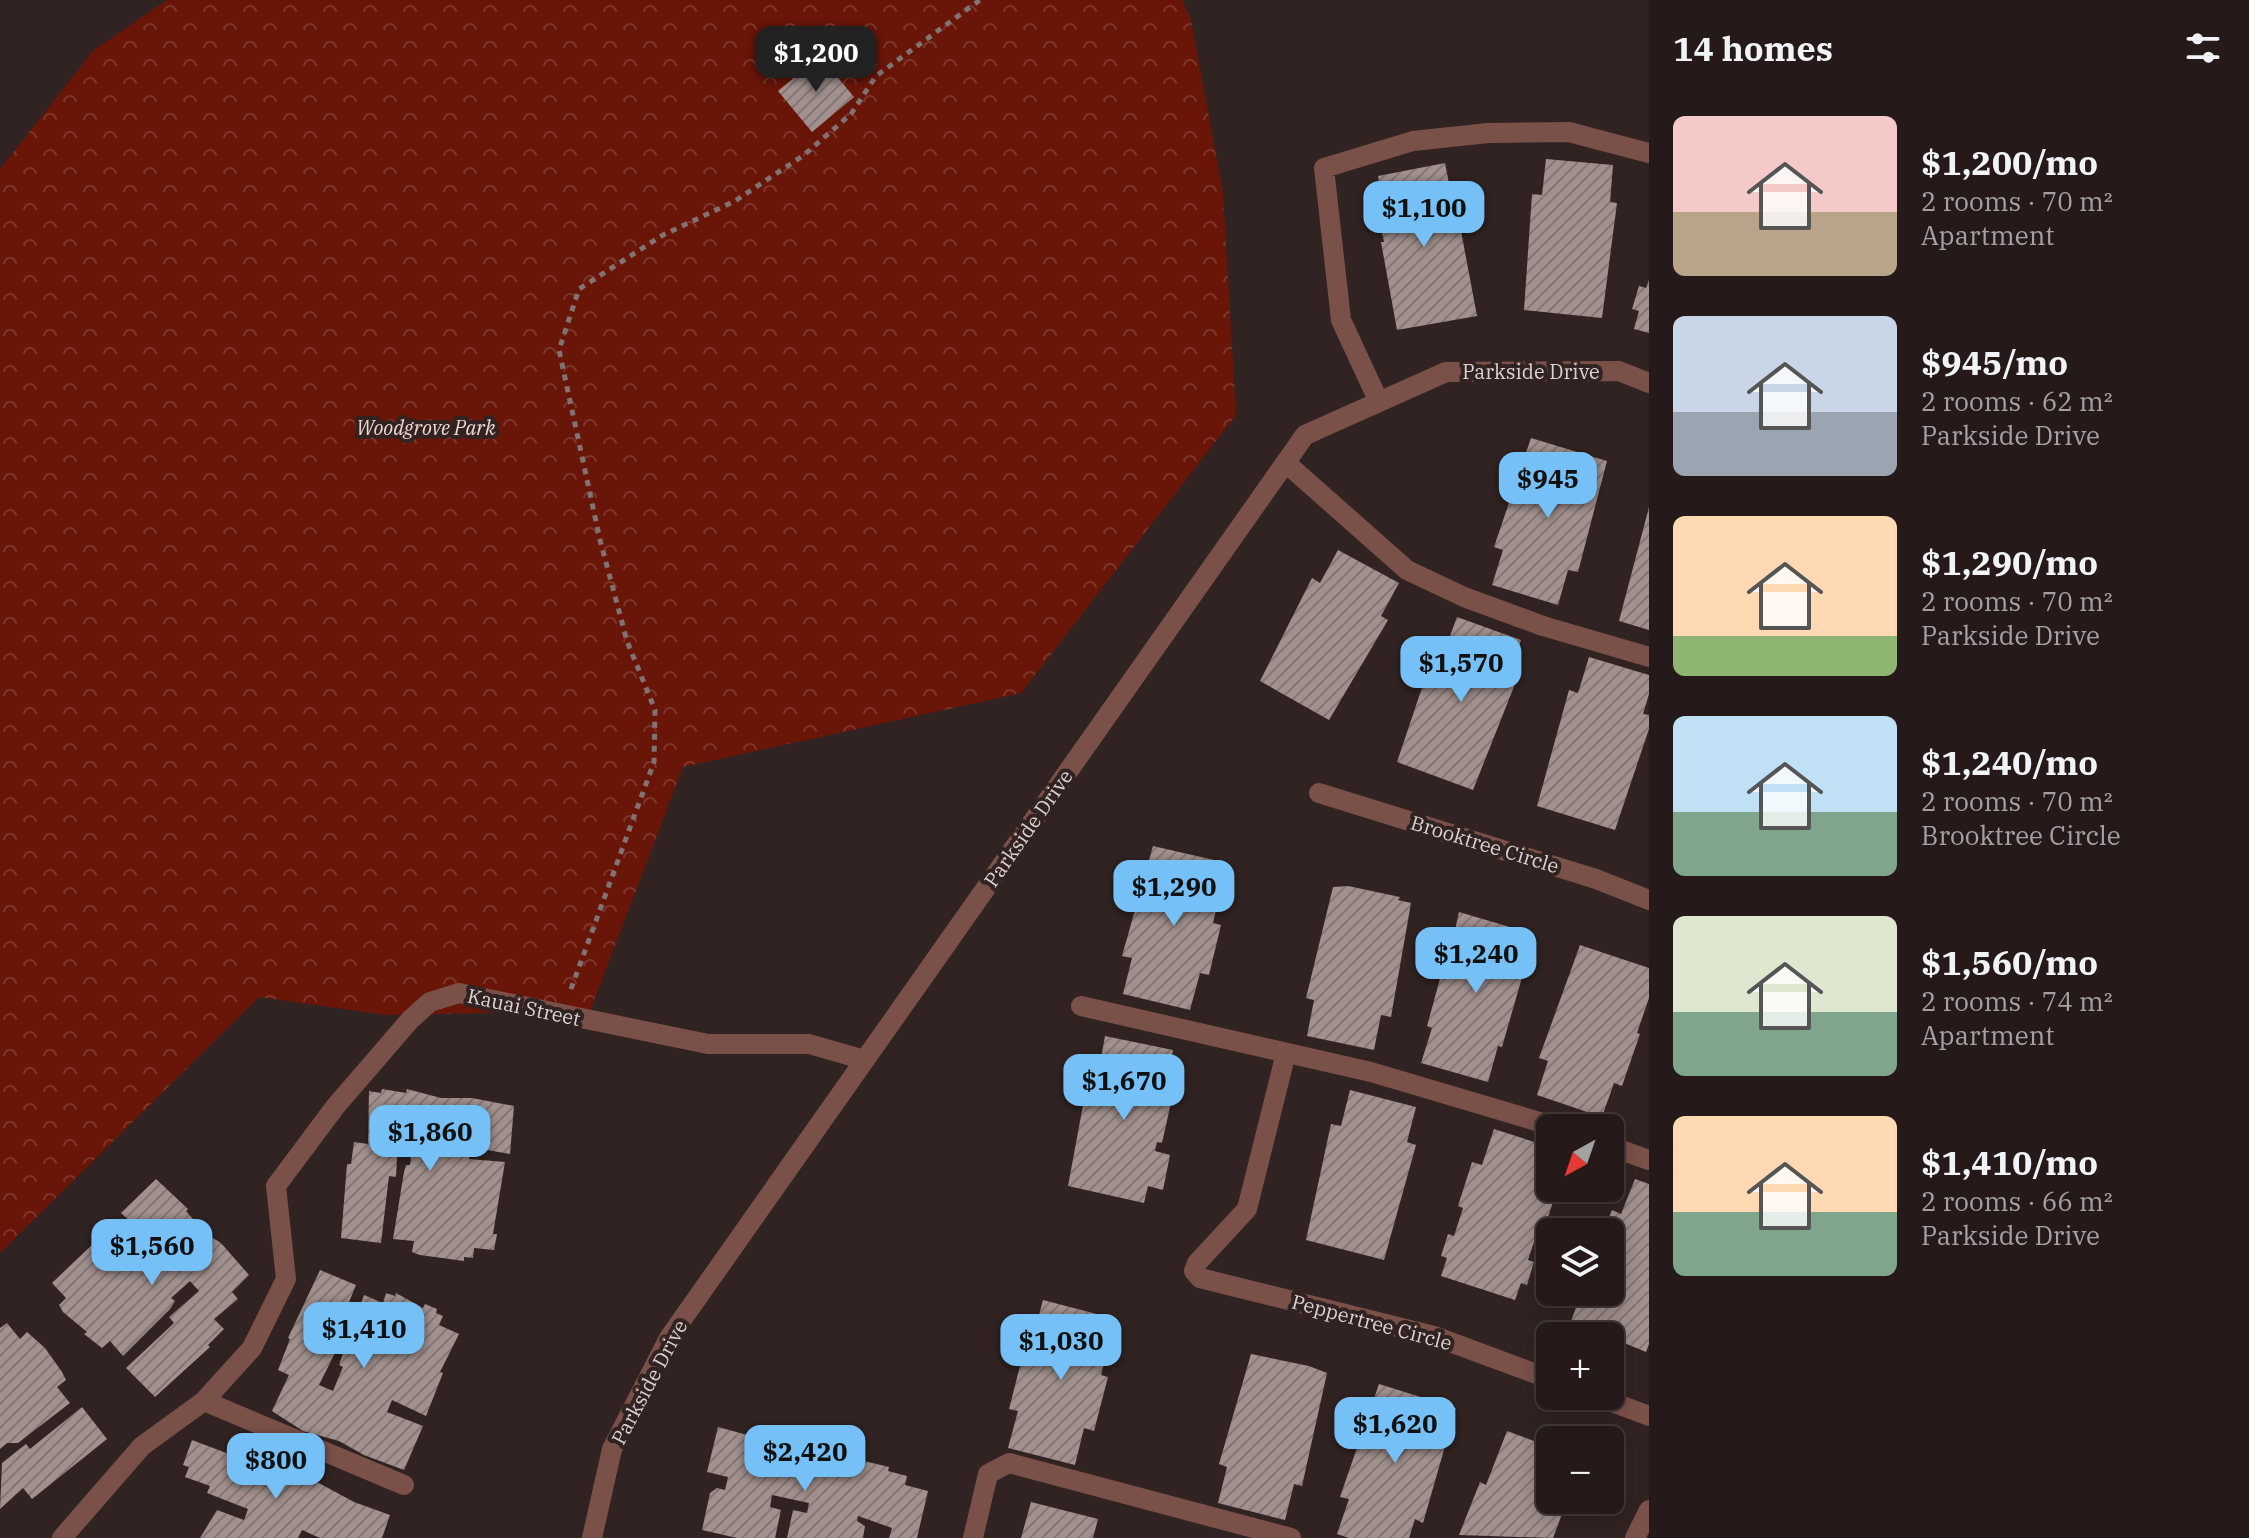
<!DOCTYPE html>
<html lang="en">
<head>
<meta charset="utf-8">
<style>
  :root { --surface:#251a19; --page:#2d2322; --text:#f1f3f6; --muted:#a3a1a2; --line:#423838; --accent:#75c0f6 }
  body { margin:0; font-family:"IBM Plex Serif",serif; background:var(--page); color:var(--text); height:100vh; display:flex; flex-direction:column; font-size:30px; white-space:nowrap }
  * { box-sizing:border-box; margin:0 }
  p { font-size:26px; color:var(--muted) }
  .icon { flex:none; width:44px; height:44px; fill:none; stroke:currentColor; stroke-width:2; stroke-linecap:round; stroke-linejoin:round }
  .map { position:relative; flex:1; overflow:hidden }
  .sheet { display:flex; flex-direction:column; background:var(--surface); width:600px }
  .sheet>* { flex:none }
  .needle { width:52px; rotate:220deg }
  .controls { position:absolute; left:1536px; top:1114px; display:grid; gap:16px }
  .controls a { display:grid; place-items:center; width:88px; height:88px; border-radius:12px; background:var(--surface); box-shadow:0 4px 20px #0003,0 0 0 2px var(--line); font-size:40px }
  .price { position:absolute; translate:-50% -68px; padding:0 18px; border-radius:16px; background:var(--accent); color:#111; font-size:26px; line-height:52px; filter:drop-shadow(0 2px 4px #0008) }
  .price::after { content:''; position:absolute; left:50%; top:48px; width:24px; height:18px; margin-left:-12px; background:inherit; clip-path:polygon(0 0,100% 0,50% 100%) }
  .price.active { background:#222; color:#fff }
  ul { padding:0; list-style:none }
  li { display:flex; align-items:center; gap:24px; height:200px; padding:0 24px }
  li span { display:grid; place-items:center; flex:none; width:224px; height:160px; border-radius:12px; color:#555 }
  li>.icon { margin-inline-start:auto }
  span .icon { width:96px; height:96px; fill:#fffc; stroke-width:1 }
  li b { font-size:34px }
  h2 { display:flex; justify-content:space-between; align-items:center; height:96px; padding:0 24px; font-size:34px }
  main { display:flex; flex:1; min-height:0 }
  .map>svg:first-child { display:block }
</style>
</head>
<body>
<main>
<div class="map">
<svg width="1649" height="1538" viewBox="0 0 1649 1538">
  <defs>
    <pattern id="park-crowns" width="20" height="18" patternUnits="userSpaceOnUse" patternTransform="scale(2)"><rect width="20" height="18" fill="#691508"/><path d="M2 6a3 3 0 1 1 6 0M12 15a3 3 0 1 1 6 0" fill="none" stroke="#7e362b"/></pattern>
    <pattern id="building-hatch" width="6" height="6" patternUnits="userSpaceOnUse" patternTransform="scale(2)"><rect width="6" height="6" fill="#a1908d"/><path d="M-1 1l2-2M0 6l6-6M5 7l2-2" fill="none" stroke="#847876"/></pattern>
  </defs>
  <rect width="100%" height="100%" fill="#312321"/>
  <path fill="url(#park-crowns)" d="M 167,0 L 1182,0 L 1191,20 L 1223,193 L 1236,415 L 1021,693 L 683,767 L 590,1011 L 386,1015 L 259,997 L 0,1253 L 0,169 L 94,50 Z"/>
  <path fill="url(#building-hatch)" d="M 820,56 L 854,97 L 812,132 L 778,91 Z
    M 1546,159 L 1613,165 L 1610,202 L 1617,203 L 1602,318 L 1524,310 L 1532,194 L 1542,195 Z
    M 1445,163 L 1452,199 L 1455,199 L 1477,316 L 1397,330 L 1381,242 L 1384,242 L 1378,212 L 1384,211 L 1378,176 Z
    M 1649,280 L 1649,333 L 1634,329 L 1639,311 L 1632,309 L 1639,286 L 1646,288 Z
    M 1531,438 L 1607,461 L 1578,572 L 1568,570 L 1558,605 L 1492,585 L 1503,550 L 1494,547 Z
    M 1649,507 L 1649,630 L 1619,621 Z
    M 1338,550 L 1399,583 L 1381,616 L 1388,620 L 1329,720 L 1260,681 L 1312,578 L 1320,583 Z
    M 1457,617 L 1521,640 L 1508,676 L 1517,679 L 1473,790 L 1397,762 L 1435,649 L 1444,652 Z
    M 1589,657 L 1649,675 L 1649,694 L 1643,714 L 1649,715 L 1649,729 L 1615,830 L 1537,806 L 1569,690 L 1578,693 Z
    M 1153,846 L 1227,863 L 1213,923 L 1221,925 L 1209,975 L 1200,973 L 1190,1010 L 1123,994 L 1132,958 L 1122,956 Z
    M 1348,886 L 1400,897 L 1398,900 L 1411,903 L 1391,1017 L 1381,1015 L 1374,1050 L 1307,1036 L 1314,1000 L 1306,998 L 1333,887 Z
    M 1459,912 L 1534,934 L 1529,952 L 1535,954 L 1529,976 L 1523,974 L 1502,1047 L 1498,1046 L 1488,1082 L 1421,1063 L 1432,1028 L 1427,1026 L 1447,953 L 1441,951 L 1448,928 L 1455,930 Z
    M 1580,945 L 1649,968 L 1649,998 L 1637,1033 L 1640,1034 L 1622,1086 L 1614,1083 L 1602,1117 L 1537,1095 L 1548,1061 L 1539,1058 Z
    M 1105,1036 L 1173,1050 L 1165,1088 L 1174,1089 L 1162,1143 L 1157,1142 L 1155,1151 L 1170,1155 L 1163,1190 L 1148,1186 L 1144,1203 L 1068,1186 L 1089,1073 L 1098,1075 Z
    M 382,1089 L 406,1093 L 407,1089 L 441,1098 L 472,1098 L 514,1106 L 510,1154 L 470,1147 L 469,1159 L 505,1162 L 493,1234 L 497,1234 L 494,1250 L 474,1248 L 473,1258 L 464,1257 L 464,1261 L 420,1255 L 412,1252 L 414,1241 L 393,1239 L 404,1172 L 406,1165 L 410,1165 L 413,1140 L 398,1139 L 396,1177 L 389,1176 L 381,1243 L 341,1238 L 347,1164 L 351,1164 L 354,1142 L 368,1144 L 369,1091 L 381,1093 Z
    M 1350,1090 L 1416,1107 L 1407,1142 L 1416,1145 L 1384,1260 L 1306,1240 L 1331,1124 L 1341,1126 Z
    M 1494,1129 L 1550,1147 L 1547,1187 L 1557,1190 L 1540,1241 L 1535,1239 L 1528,1260 L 1534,1262 L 1527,1285 L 1521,1283 L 1515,1300 L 1441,1276 L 1447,1258 L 1441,1256 L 1448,1234 L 1454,1236 L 1463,1208 L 1458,1206 L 1472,1162 L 1482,1165 Z
    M 156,1179 L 188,1209 L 186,1211 L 205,1233 L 221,1243 L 249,1275 L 232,1292 L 238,1299 L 214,1319 L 224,1329 L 208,1345 L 210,1347 L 155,1397 L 126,1368 L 174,1323 L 169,1317 L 199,1291 L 190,1281 L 171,1298 L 175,1301 L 170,1309 L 123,1356 L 110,1341 L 102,1348 L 84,1334 L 87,1332 L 63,1312 L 59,1305 L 66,1298 L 52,1283 L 117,1221 L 140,1248 L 149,1239 L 121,1213 Z
    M 1635,1179 L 1649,1184 L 1649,1344 L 1646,1352 L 1571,1321 L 1582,1292 L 1610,1292 L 1610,1232 L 1603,1232 L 1612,1210 L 1621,1214 Z
    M 320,1270 L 356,1285 L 331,1346 L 337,1349 L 319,1385 L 333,1391 L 343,1367 L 339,1365 L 342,1356 L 364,1295 L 383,1303 L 386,1293 L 395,1296 L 396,1293 L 423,1308 L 425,1304 L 437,1309 L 436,1313 L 443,1316 L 439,1325 L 459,1334 L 440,1372 L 443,1373 L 426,1416 L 392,1400 L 387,1412 L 423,1426 L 404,1470 L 364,1455 L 339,1441 L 303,1431 L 272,1411 L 289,1375 L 278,1370 L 290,1339 L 288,1338 Z
    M 1043,1300 L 1116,1319 L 1101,1375 L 1108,1377 L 1094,1431 L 1084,1428 L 1075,1465 L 1008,1448 L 1018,1411 L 1009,1409 L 1023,1354 L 1028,1355 Z
    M 7,1323 L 20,1339 L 27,1332 L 45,1348 L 62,1372 L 66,1380 L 57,1387 L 70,1403 L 18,1443 L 7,1443 L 0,1449 L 0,1328 Z
    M 1251,1354 L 1309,1366 L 1327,1373 L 1302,1486 L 1294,1484 L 1285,1520 L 1218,1503 L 1227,1467 L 1219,1464 Z
    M 1379,1384 L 1456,1408 L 1423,1523 L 1415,1519 L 1409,1538 L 1349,1538 L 1337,1534 L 1349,1499 L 1340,1497 Z
    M 82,1407 L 107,1439 L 32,1499 L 23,1488 L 0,1509 L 2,1463 L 26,1444 L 30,1449 Z
    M 718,1427 L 842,1461 L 843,1456 L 889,1467 L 888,1471 L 907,1476 L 905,1485 L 928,1491 L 917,1538 L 889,1538 L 892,1528 L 858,1516 L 857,1521 L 865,1526 L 863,1538 L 787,1538 L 793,1510 L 807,1513 L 809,1503 L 772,1495 L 770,1507 L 781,1510 L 775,1538 L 737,1538 L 702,1530 L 710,1493 L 717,1488 L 725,1490 L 728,1477 L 707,1472 Z
    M 1507,1431 L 1550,1447 L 1550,1500 L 1560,1500 L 1556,1512 L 1562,1514 L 1553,1538 L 1459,1535 L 1480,1482 L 1486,1485 Z
    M 192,1440 L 229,1454 L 270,1463 L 269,1466 L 286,1474 L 314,1484 L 315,1481 L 354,1502 L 390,1515 L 382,1538 L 320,1538 L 302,1530 L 298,1538 L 200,1538 L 217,1510 L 244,1520 L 248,1509 L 207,1493 L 210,1486 L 185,1477 L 189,1467 L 183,1465 Z
    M 1031,1502 L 1098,1519 L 1093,1538 L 1021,1538 Z"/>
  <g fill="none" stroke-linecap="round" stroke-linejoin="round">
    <path stroke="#807372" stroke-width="5" stroke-dasharray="6 6" stroke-linecap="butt" d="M 571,989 L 654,762 L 655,710 L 627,641 L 600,540 L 559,350 L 579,289 L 663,235 L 735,201 L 804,155 L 851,114 L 876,76 L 980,0"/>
    <path stroke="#7a5148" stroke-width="20" d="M 1379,402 L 1341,320 L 1324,168 L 1413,141 L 1488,133 L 1569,132 L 1649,153
      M 1286,463 L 1407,570 L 1464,597 L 1543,626 L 1649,657
      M 1319,793 L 1596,879 L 1649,900
      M 1081,1006 L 1371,1072 L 1560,1128
      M 1286,1053 L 1247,1209 L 1197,1263 L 1194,1271 L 1200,1278 L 1434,1336 L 1550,1379
      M 1610,1146 L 1649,1160
      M 1596,1396 L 1649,1416
      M 204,1401 L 404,1485
      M 62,1538 L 142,1446 L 204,1401 L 252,1348 L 286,1279 L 276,1186 L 335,1107 L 410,1020 L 430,1002 L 459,993 L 708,1044 L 809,1044 L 865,1060
      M 592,1538 L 612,1449 L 669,1338 L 1305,435 L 1446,372 L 1619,371 L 1649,383
      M 973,1538 L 988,1474 L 1009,1463 L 1291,1538
      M 1635,1538 L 1649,1510"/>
  </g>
  <g text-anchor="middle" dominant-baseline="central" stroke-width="8" stroke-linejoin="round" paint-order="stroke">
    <g font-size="20" fill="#dcd2d1" stroke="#312321">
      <text x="1531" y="371">Parkside Drive</text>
      <text transform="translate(1028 828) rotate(-55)">Parkside Drive</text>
      <text transform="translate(1485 844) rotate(17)">Brooktree Circle</text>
      <text transform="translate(524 1007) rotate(12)">Kauai Street</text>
      <text transform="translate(1372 1322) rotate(15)">Peppertree Circle</text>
      <text transform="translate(649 1382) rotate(-62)">Parkside Drive</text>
    </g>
    <g font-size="20" font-style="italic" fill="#f2d7d1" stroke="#312321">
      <text x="426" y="427">Woodgrove Park</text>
    </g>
  </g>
</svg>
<div class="controls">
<a><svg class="needle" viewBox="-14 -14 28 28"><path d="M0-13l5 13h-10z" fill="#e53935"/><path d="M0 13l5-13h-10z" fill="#a3a1a2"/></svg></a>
<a><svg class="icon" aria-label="layers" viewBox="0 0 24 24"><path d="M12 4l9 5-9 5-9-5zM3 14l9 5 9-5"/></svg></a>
<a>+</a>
<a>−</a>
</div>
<b class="price active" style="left:816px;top:94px">$1,200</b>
<b class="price" style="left:1424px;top:249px">$1,100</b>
<b class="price" style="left:1548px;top:520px">$945</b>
<b class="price" style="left:1461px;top:704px">$1,570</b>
<b class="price" style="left:1174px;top:928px">$1,290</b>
<b class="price" style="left:1476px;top:995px">$1,240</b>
<b class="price" style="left:1124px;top:1122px">$1,670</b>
<b class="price" style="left:430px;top:1173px">$1,860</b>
<b class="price" style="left:152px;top:1287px">$1,560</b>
<b class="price" style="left:364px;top:1370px">$1,410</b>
<b class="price" style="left:1061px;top:1382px">$1,030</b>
<b class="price" style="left:1395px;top:1465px">$1,620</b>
<b class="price" style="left:805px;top:1493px">$2,420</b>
<b class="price" style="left:276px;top:1501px">$800</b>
</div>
<section class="sheet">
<h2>14 homes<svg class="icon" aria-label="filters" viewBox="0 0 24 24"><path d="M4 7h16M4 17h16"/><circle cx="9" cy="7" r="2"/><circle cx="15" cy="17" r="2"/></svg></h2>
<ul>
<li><span style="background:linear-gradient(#f6c9c9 60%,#b9a48a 0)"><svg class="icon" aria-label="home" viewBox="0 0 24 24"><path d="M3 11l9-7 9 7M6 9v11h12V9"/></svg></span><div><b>$1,200/mo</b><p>2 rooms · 70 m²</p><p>Apartment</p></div></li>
<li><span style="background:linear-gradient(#c9d6e8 60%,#9aa5b1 0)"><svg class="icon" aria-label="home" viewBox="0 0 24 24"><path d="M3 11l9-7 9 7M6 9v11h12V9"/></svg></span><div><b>$945/mo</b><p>2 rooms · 62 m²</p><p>Parkside Drive</p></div></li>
<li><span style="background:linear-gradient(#ffd9b3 75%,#8fb573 0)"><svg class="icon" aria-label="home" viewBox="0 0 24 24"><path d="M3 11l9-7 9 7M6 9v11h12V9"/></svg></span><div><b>$1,290/mo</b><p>2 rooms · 70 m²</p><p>Parkside Drive</p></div></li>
<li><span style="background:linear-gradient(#bfe0f5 60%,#7fa58c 0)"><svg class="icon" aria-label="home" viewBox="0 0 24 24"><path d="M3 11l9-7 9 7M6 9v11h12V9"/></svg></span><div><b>$1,240/mo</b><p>2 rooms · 70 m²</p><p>Brooktree Circle</p></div></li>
<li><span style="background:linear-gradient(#dfe7d0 60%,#7fa58c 0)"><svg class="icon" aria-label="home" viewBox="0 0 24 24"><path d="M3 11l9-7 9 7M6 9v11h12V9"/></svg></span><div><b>$1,560/mo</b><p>2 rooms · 74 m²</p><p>Apartment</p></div></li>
<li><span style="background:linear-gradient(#ffd9b3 60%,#7fa58c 0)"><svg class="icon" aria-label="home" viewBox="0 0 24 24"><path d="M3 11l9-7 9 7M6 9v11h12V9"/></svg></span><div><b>$1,410/mo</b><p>2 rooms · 66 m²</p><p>Parkside Drive</p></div></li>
</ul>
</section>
</main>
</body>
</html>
